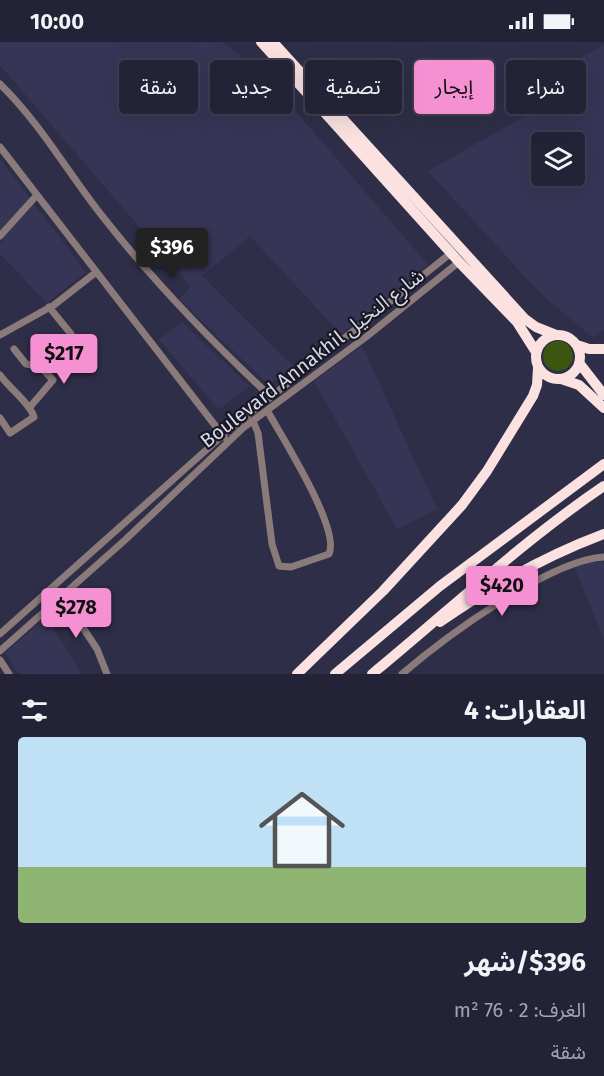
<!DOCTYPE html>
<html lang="ar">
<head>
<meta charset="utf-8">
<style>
  :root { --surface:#232236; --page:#2f2f42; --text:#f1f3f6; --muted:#a3a4ad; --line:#403f51; --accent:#f591d2 }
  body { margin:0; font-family:"Fira Sans","Noto Sans Arabic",sans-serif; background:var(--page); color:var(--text); direction:rtl; height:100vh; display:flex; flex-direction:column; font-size:22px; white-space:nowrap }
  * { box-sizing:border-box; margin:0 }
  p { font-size:20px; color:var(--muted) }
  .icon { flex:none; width:33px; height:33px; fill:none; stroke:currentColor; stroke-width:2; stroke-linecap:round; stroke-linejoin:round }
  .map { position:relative; height:632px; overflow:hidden; direction:ltr }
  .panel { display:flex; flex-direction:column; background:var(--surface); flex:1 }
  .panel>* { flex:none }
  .banner { position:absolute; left:18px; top:18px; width:568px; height:54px; direction:rtl; display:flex; gap:12px }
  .controls { position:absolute; left:531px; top:90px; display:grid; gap:12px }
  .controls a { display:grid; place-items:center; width:54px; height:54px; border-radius:6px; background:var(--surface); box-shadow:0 6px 24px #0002,0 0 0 2px var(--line); font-size:30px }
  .price { position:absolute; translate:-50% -51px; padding:0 14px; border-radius:6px; background:var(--accent); color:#111; font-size:20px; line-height:39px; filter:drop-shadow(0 2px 3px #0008) }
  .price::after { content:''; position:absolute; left:50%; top:36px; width:18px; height:14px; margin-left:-9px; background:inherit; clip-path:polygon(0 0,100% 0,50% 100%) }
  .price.selected { background:#222; color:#fff }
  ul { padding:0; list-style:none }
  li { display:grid; align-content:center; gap:12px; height:318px; padding:0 18px }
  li+li { border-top:2px solid var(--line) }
  li span { display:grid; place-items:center; height:186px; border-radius:6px; color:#555 }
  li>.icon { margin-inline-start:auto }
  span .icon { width:108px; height:108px; fill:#fffc; stroke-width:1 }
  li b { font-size:26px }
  h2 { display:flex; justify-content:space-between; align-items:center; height:72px; padding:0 18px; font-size:26px }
  .pill { padding:0 21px; border-radius:6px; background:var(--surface); box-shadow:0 6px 24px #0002,0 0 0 2px var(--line); font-size:21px; line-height:54px }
  .pill.selected { background:var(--accent); color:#111 }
  .status { display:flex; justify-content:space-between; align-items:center; height:42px; padding:0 30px; background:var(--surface); direction:ltr }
  .status svg { height:16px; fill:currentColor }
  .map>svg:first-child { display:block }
</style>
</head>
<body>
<div class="status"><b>10:00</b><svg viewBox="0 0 49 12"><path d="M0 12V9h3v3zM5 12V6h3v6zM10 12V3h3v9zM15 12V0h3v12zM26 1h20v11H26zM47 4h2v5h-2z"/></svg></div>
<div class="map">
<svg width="604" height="632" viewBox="0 0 604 632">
  <rect width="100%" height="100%" fill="#2f2e48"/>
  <path fill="#373556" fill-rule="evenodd" d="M 0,0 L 222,0 L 264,32 L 428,223 L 341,292 L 250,194 L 202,234 L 294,325 L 269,343 L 179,257 L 196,240 L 190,244 L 0,23 Z
    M 604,3 L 604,288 L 593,296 L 540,251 L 428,129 L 574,46 L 567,23 ZM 542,100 L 574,100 L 574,134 L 542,134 Z
    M 0,117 L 86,230 L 47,261 L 0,212 L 0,201 L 4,197 L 0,191 Z
    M 182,280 L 249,344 L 219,368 L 159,297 Z
    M 362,304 L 437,467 L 397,487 L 314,339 Z
    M 604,520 L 604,596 L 573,522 Z
    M 46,575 L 82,632 L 19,632 L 5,611 Z"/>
  <path fill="#3d560f" d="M543 314a15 15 0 1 1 30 0a15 15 0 1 1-30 0Z"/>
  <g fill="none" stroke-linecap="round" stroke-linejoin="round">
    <path stroke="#8a7a79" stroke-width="7" d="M 0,42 C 41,82 68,131 103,175 C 154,240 211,299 271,355
      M 0,105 L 224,395
      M 0,194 L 37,153
      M 0,293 L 54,263 L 95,231
      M 14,307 L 26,322 L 32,323 L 67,301 L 71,292 L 49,265
      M 0,333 C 9,346 30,361 34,375 L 10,391 L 0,376
      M 30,365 L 53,338 L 37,321
      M 253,379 L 258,391 L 272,502 L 279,524 L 291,525 L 329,512 C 341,487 281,394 267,368
      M 62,554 L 97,607 L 107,632
      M 0,592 L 223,393 L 451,211
      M 0,609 L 125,498 L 243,386 L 366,295 L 459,220
      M 0,618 L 9,632
      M 402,632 C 444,596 549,518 604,515"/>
    <path stroke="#fbe2e1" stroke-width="10" d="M 261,0 L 459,220 L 517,280 L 536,310
      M 273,0 L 525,277 L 536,285 L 556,293
      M536 315a22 22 0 1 1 44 0a22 22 0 1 1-44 0Z
      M 577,303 L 589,307 L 604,307
      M 580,322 L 604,353
      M 561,337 L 579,343 L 604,366
      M 440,580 C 492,544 545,514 604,492
      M 297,632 L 383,549 L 462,463 L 487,429 L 533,354 L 537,343 L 538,326
      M 335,632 L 440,544 L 604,422
      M 372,632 C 449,569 521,500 604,444"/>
  </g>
  <g text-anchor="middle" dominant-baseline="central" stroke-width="4.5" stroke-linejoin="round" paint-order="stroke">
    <g font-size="20" fill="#d8d8e9" stroke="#181824">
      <text transform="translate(312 316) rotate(-38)">Boulevard Annakhil شارع النخيل</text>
    </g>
  </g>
</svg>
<div class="controls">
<a><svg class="icon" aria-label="layers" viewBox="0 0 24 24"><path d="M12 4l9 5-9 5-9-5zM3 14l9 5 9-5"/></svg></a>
</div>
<b class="price selected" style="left:172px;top:237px">$396</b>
<b class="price" style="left:64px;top:343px">$217</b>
<b class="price" style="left:502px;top:575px">$420</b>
<b class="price" style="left:76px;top:597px">$278</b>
<div class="banner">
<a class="pill">شراء</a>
<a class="pill selected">إيجار</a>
<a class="pill">تصفية</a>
<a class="pill">جديد</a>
<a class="pill">شقة</a>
</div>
</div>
<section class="panel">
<h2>العقارات: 4<svg class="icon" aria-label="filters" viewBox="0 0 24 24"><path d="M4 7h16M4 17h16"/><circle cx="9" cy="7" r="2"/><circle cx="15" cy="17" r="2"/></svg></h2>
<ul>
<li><span style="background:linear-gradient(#bfe0f5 70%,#8fb573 0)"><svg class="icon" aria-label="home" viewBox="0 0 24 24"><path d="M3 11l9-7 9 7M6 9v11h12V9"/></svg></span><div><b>$396/شهر</b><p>الغرف: 2 · 76 m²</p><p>شقة</p></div></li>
</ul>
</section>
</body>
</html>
